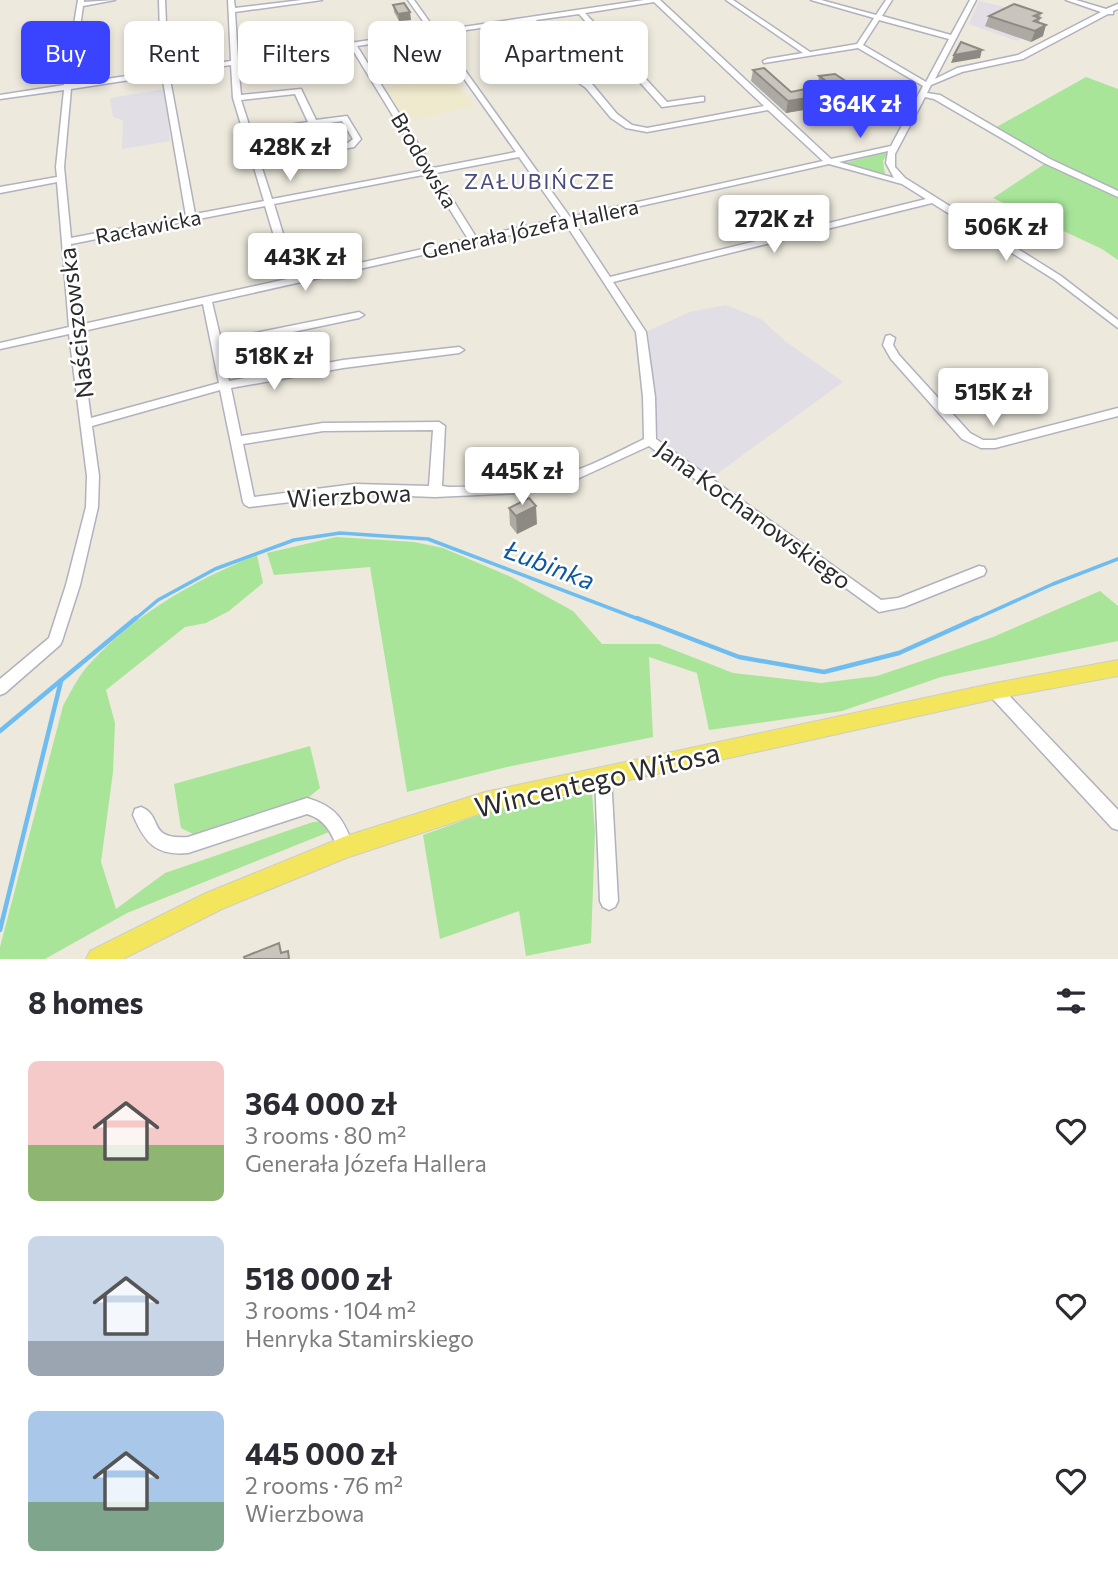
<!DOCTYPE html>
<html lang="en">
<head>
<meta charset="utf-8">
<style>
  :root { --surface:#fff; --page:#f7f7f7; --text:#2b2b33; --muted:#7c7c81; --accent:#3a43fd }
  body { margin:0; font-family:Commissioner,sans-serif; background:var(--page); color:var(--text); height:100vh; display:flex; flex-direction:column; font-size:26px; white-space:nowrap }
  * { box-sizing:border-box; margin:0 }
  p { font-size:23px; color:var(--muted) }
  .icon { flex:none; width:38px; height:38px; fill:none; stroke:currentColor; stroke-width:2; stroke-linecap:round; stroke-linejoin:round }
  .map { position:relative; height:959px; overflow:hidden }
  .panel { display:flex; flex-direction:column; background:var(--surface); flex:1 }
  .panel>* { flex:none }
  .banner { position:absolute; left:21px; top:21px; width:700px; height:63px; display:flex; gap:14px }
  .price { position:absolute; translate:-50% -60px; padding:0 16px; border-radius:7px; background:#fff; color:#222; font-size:23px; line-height:46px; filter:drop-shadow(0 2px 4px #0008) }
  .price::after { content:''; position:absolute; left:50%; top:42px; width:21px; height:16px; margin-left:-10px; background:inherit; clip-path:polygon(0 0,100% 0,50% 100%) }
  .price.on { background:var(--accent); color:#fff }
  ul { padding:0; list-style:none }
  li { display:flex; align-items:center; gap:21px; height:175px; padding:0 28px }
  li span { display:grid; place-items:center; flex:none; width:196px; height:140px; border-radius:10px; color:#555 }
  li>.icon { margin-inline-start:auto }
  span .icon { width:84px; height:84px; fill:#fffc; stroke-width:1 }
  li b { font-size:30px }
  h2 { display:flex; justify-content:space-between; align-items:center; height:84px; padding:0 28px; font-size:30px }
  .chip { padding:0 24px; border-radius:10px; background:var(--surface); box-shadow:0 4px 10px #0003; font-size:24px; line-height:63px }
  .chip.on { background:var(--accent); color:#fff }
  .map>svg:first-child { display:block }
</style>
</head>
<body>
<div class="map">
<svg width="1118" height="959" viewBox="0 0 1118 959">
  <rect width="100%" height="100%" fill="#ede9dd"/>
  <path fill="#e1dee6" d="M 979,1 L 1013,9 L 1013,14 L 1044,23 L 1017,41 L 969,24 Z
    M 165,89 L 170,141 L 122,149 L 123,120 L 113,117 L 110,98 Z
    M 726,305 L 761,319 L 785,341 L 843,382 L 710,479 L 658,437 L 648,331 L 690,312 Z"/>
  <path fill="#efe9cd" d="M 452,77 L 475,106 L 407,121 L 385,88 Z"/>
  <path fill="#a8e599" d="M 1086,77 L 1118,89 L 1118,190 L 1048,159 L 993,129 Z
    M 884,153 L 887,154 L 883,161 L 885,174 L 844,163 Z
    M 1046,163 L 1118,196 L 1118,260 L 1102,249 L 993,198 Z
    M 336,537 L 414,542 L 443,548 L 511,577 L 573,611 L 602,644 L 659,644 L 733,673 L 821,683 L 877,676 L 993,637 L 1100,591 L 1118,606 L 1118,641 L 941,677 L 842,711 L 709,730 L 697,673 L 649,657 L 653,737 L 507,767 L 407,792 L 370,567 L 274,575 L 267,553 Z
    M 257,555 L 263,583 L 229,611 L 206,623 L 185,627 L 106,690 L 115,723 L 113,772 L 101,862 L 116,909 L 165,873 L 313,822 L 327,821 L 329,832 L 127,913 L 45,959 L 0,959 L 0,947 L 63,706 C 70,693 77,679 86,668 C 131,616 194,580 257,555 Z
    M 310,746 L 320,788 L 309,797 L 193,834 L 181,828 L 174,784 Z
    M 592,792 L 595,832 L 591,943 L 526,956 L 519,911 L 440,939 L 423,835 L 495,809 Z"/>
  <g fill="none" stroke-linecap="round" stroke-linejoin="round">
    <path stroke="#6fbcf1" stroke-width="3.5" d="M 134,620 L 158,600 L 215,569 L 294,540 L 340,533 L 428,539 L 641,620
      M 973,620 L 1053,584 L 1118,559"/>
    <path stroke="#6fbcf1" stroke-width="4.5" d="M 637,618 L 739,657 L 824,672 L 899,653 L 977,618
      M 0,731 L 136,618
      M 0,930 L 61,681"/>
    <g stroke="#b1b1bf" stroke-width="3">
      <path id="minor" d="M 78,0 L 84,0 L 84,2 L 115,0 L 83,6 L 72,84 L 161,71 L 159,0 L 165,0 L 168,70 L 231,61 L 228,0 L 234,0 L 235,8 L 302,0 L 322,0 L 235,12 L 238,60 L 430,31 L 408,0 L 414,0 L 436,31 L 644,0 L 660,0 L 831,159 L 891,146 L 923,86 L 858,48 L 764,63 L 763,61 L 767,59 L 803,53 L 726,0 L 733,0 L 810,52 L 857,44 L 874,18 L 811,0 L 821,0 L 876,15 L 886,0 L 892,0 L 882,16 L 951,35 L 970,0 L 976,0 L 935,79 L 957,68 L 1018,55 L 1101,12 L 1066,0 L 1076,0 L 1106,9 L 1118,4 L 1118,9 L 1113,11 L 1113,14 L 1108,14 L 1023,59 L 962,72 L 931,85 L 927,93 L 940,95 L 1050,159 L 1118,191 L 1118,197 L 1044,163 L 934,99 L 925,97 L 895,154 L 895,167 L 905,178 L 1061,276 L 1118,320 L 1118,328 L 1055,280 L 932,203 L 613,282 L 646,332 L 655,397 L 656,439 L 881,600 L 898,598 L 979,566 L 984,567 L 986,571 L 984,575 L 904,607 L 879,612 L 649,446 L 575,480 L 542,490 L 519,493 L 435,497 L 355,494 L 249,507 L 245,505 L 243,502 L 220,390 L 92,426 L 99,476 L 98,507 L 80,585 L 62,641 L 60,645 L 5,693 L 0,695 L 0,679 L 49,638 L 66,585 L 86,507 L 87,476 L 69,334 L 0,349 L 0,343 L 69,327 L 57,182 L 0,193 L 0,187 L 57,177 L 56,167 L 64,90 L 0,99 L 0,95 L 64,85 ZM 654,2 L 764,106 L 647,128 L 632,125 L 617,114 L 592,84 L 584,80 L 568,65 L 536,20 L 579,14 L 662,107 L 704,101 L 704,97 L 701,97 L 667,102 L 585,13 ZM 879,20 L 949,39 L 926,82 L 863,45 ZM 530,21 L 571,77 L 586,88 L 611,118 L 626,128 L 647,132 L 768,110 L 823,161 L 570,217 L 439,34 ZM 433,35 L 516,152 L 433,168 L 357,46 ZM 351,47 L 426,170 L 272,199 L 261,165 L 354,147 L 361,139 L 347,116 L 316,120 L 301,89 L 241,95 L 238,64 ZM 231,65 L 233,98 L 264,201 L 195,214 L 169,74 ZM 162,75 L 186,216 L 71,238 L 64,167 L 71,89 ZM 295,94 L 308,122 L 251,131 L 241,100 ZM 342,121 L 353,139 L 348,143 L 260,160 L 252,136 ZM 888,151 L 886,163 L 894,178 L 839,162 ZM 519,157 L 562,218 L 476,237 L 436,173 ZM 829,164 L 902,184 L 926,199 L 610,277 L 573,221 ZM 428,174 L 468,239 L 296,277 L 274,204 ZM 265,206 L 287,279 L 79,325 L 71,244 ZM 565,223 L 636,332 L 643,397 L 644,439 C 616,453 588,468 558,476 C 523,487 485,487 449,487 L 442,486 L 445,426 L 439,422 L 323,423 L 241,436 L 231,388 L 343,368 L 459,353 L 464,350 L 459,347 L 343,360 L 229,381 L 222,347 L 359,318 L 364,315 L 359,312 L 221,340 L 212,302 ZM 203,304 L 219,383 L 91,418 L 79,332 ZM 433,430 L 429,486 L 355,484 L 254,497 L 243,444 L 323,431 Z
        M 890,335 L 895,338 L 893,345 L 899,355 L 970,433 L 983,440 L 995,440 L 1118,408 L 1118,416 L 995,448 L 981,448 L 962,439 L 891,359 L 883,345 L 886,336 Z
        M 995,684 L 1000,686 L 1118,810 L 1118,830 L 1112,828 L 990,696 L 988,691 L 990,686 Z
        M 603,768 L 609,771 L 611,776 L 618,901 L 615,907 L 609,910 L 603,907 L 600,901 L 595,776 L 597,771 Z
        M 307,798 C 337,807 343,819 354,847 L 352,853 L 346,855 L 340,853 C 332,835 327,820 307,814 L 188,853 C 156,856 145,843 133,815 L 135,809 L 141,807 C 164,816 146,840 188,837 Z"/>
    </g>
    <g stroke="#ccc" stroke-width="2">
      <path id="major" d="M 1118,660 L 1118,676 L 995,699 L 485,812 L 346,858 L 222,909 L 123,959 L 86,959 L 90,951 L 206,893 L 346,836 L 485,792 L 995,683 Z"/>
    </g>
    <use href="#minor" fill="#fff" fill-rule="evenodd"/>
    <use href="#major" fill="#f4e65c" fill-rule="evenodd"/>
  </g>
  <path fill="#ada9a3" d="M 393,5 L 411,20 L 399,21 L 394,12 Z
    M 1041,13 L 1039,23 L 1043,36 L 1031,42 L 985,26 L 989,16 Z
    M 753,70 L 791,92 L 817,87 L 819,76 L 856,101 L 786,113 L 751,81 Z
    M 509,508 L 537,524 L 517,534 L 510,525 Z"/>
  <path fill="#8d8a84" d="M 410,12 L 411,20 L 399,21 L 398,14 Z
    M 1046,25 L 1043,36 L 1031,42 L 1035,31 Z
    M 982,50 L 980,58 L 951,63 L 954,55 Z
    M 859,90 L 856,101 L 786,113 L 788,101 Z
    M 536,506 L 537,524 L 517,534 L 516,516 Z"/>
  <path fill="#c9c5bd" stroke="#8d8a84" stroke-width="2" d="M 404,3 L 410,12 L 398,14 L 393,5 Z
    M 1014,4 L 1041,13 L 1034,16 L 1040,18 L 1034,21 L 1046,25 L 1035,31 L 989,16 Z
    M 961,42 L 982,50 L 954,55 Z
    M 764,68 L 791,92 L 830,84 L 819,76 L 835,74 L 859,90 L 788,101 L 753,70 Z
    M 529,498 L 536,506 L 516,516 L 509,508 Z
    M 279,943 L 281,953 L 288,951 L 289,959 L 245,959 L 244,957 Z"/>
  <g text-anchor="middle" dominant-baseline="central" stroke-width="5" stroke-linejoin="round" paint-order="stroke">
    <g font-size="21" fill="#2b2b2b" stroke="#fff">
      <text transform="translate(425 160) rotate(59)">Brodowska</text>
      <text transform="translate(148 226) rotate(-11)">Racławicka</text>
      <text transform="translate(530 228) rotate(-12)">Generała Józefa Hallera</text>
    </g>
    <g font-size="21" letter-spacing="2" fill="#4a4c7d" stroke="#fff">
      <text x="540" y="180">ZAŁUBIŃCZE</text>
    </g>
    <g font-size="24" fill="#2b2b2b" stroke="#fff">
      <text transform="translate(75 323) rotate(-97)">Naściszowska</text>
      <text transform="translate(349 495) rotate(-3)">Wierzbowa</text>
      <text transform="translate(754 514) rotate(36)">Jana Kochanowskiego</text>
    </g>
    <g font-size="26" font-style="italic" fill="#0b58a0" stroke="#fff">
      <text transform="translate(550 564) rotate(21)">Łubinka</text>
    </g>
    <g font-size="28" fill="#2b2b2b" stroke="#fff">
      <text transform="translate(597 779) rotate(-13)">Wincentego Witosa</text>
    </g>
  </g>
</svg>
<b class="price on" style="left:860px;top:140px">364K zł</b>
<b class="price" style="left:290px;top:183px">428K zł</b>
<b class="price" style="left:774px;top:255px">272K zł</b>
<b class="price" style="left:1006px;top:263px">506K zł</b>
<b class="price" style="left:305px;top:293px">443K zł</b>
<b class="price" style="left:274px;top:392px">518K zł</b>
<b class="price" style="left:993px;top:428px">515K zł</b>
<b class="price" style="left:522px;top:507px">445K zł</b>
<div class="banner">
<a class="chip on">Buy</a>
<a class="chip">Rent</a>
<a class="chip">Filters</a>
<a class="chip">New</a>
<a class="chip">Apartment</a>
</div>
</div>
<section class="panel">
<h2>8 homes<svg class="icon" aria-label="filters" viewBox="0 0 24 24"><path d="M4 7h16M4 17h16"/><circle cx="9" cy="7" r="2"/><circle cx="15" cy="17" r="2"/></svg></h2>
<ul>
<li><span style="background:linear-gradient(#f6c9c9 60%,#8fb573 0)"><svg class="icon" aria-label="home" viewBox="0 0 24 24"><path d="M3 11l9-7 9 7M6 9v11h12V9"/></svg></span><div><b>364 000 zł</b><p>3 rooms · 80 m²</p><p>Generała Józefa Hallera</p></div><svg class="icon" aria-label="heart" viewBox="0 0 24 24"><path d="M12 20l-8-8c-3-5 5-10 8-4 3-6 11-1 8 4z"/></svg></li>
<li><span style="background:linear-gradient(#c9d6e8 75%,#9aa5b1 0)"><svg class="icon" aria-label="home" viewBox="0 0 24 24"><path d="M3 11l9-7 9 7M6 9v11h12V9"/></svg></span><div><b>518 000 zł</b><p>3 rooms · 104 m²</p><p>Henryka Stamirskiego</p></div><svg class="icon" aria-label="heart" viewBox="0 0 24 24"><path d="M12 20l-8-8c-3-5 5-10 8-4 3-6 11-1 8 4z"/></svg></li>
<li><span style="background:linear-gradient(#a9c7e8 65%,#7fa58c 0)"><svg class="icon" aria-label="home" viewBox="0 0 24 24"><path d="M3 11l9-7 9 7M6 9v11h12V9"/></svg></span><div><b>445 000 zł</b><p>2 rooms · 76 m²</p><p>Wierzbowa</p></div><svg class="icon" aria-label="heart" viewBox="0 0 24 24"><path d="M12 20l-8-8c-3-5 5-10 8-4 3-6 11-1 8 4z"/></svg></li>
</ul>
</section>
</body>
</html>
